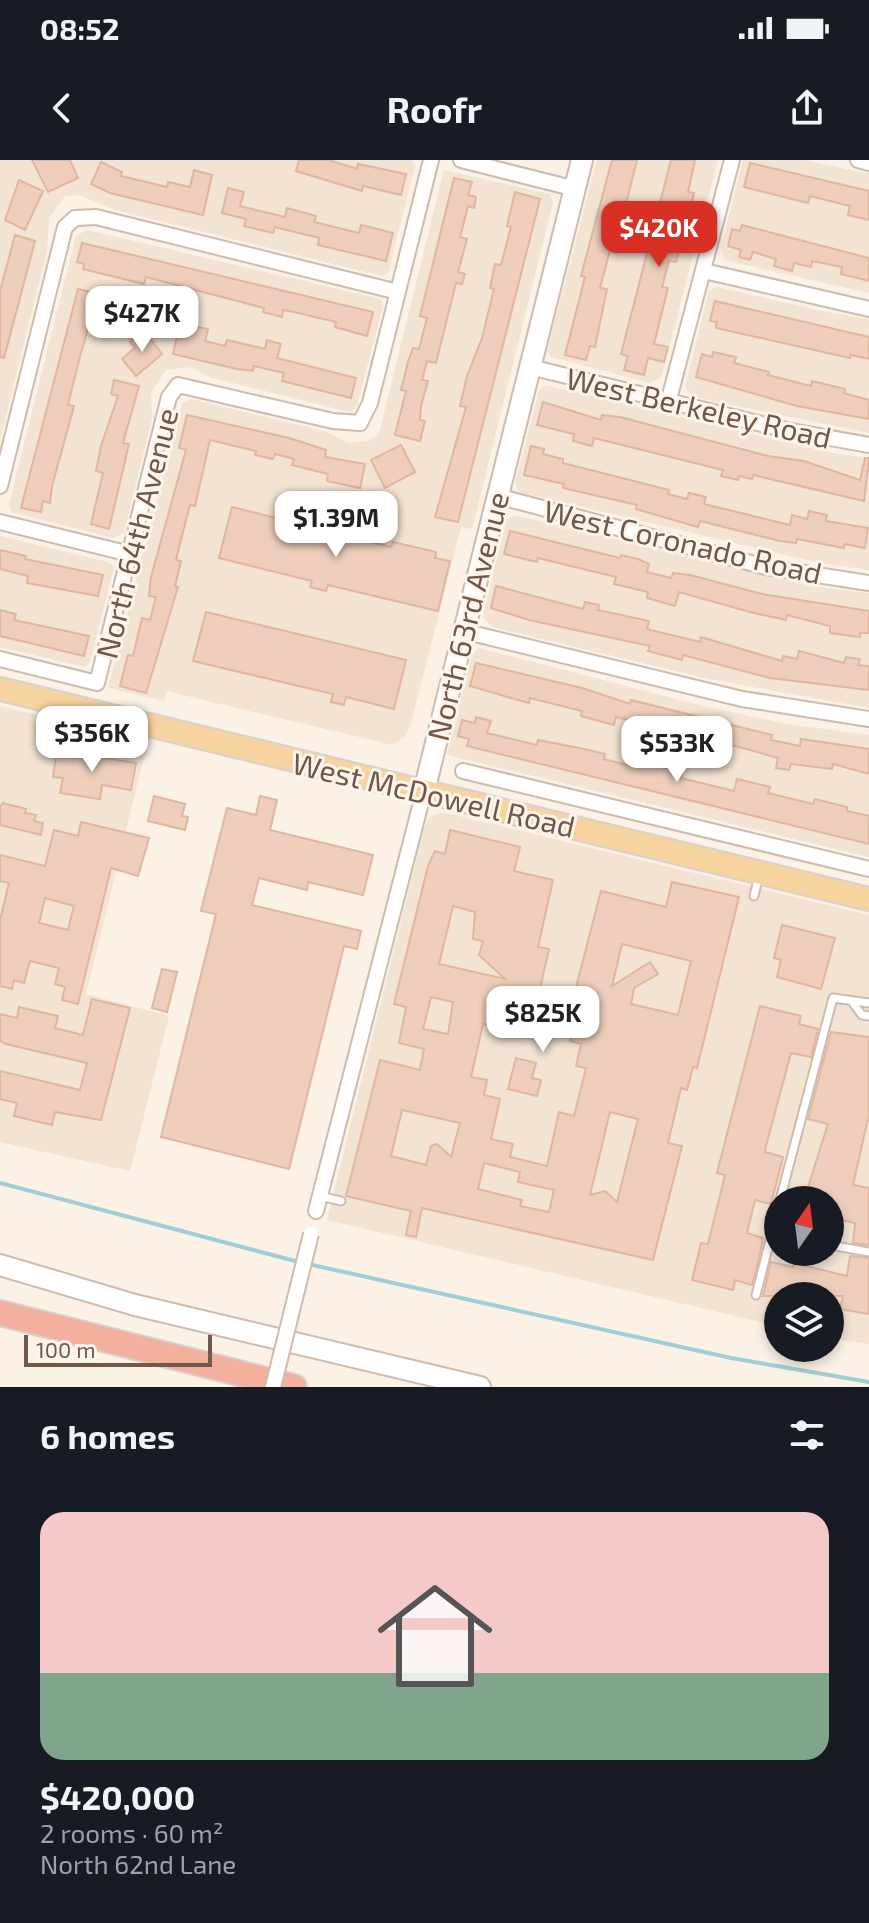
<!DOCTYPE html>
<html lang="en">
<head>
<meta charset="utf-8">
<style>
  :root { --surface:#171b24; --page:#242831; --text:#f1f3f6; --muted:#9ea1a6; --line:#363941; --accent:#d93025 }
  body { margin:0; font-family:"Exo 2",sans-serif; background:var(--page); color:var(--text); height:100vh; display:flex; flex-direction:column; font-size:30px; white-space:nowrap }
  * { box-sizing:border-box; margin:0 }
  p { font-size:26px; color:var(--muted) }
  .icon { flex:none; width:44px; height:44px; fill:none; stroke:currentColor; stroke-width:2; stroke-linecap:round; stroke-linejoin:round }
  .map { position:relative; height:1227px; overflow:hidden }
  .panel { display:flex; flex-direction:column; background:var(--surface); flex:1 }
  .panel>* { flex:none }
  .needle { width:52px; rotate:14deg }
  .fabs { position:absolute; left:764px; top:1026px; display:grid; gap:16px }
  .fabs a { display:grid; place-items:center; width:80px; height:80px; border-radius:50%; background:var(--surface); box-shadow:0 4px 12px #0003; font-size:40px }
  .scale { position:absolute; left:24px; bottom:20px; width:188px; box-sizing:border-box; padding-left:8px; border:4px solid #72574b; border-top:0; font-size:22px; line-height:28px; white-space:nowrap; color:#72574b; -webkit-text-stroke:6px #fef5ea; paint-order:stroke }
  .price { position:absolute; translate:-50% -68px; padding:0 18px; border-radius:16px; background:#fff; color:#222; font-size:26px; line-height:52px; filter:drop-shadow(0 2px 4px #0008) }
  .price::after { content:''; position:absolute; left:50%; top:48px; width:24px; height:18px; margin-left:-12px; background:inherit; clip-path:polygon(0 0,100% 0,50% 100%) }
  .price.selected { background:var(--accent); color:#fff }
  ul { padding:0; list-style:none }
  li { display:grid; align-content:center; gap:16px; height:424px; padding:0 40px }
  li+li { border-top:2px solid var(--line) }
  li span { display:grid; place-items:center; height:248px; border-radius:24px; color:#555 }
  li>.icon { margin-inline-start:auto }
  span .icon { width:144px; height:144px; fill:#fffc; stroke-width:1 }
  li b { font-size:34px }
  h2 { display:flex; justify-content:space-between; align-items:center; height:96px; padding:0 40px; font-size:34px }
  .status { display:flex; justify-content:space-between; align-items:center; height:56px; padding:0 40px; background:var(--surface); direction:ltr }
  .status svg { height:22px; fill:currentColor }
  header { display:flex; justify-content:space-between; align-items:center; height:104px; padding:0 40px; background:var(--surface); font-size:36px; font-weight:700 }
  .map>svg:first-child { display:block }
</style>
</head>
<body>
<div class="status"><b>08:52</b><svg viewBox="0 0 49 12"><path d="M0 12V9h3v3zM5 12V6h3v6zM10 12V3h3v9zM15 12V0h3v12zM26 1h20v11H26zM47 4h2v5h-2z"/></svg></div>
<header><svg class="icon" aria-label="back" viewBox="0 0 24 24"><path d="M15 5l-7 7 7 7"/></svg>Roofr<svg class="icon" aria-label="share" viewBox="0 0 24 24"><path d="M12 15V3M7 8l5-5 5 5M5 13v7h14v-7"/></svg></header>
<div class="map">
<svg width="869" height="1227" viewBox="0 0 869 1227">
  <rect width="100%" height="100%" fill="#fbf1e4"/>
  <path fill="#f2e3d2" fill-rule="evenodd" d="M 0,0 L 411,0 L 415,5 L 388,113 L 382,116 L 116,50 L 79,35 L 65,36 L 49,58 L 47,91 L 0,280 Z
    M 597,0 L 718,0 L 661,218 L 650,223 L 552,197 L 547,191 Z
    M 743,0 L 804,0 L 869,14 L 869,133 L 724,100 L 721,88 Z
    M 444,10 L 550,34 L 553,43 L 472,369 L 461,367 L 410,567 L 404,577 L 393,585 L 166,531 L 164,541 L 108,528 L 182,244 L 191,239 L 327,272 L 348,283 L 369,281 L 379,274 Z
    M 87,70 L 380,139 L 383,146 L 357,245 L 352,252 L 345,251 L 209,217 L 192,207 L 166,210 L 151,233 L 152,258 L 124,372 L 114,378 L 11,352 L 9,344 L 76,76 Z
    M 717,127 L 826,152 L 869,159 L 869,273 L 694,237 L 685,227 L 709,131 Z
    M 545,225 L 832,293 L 869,298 L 869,410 L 820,403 L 519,332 L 515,322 L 539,231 Z
    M 514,355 L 815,427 L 869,433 L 869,548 L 709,519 L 492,467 L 483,457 L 485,446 L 507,359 Z
    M 0,376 L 108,402 L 114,407 L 90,502 L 85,507 L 0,487 Z
    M 479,488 L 699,545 L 787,564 L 869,575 L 869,697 L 447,595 L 472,494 Z
    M 0,546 L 148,581 L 86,834 L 169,856 L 130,1011 L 0,982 Z
    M 442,652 L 869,755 L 869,1184 L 830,1178 L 830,1136 L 778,1136 L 778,1166 L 327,1060 L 424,668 L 430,657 ZM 778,1040 L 830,1040 L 830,1092 L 778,1092 Z"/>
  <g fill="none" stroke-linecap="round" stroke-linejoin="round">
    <path stroke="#a0ced5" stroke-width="4" d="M 0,1023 L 299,1102
      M 308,1104 L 731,1198 L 869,1222"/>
  </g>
  <path fill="#efcfbc" stroke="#e1b59e" stroke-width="2" fill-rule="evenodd" d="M 32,0 L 70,0 L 78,18 L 48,32 Z
    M 299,0 L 329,0 L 357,9 L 358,4 L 406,14 L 401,35 L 363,26 L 362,31 L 296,11 Z
    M 612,0 L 637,0 L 618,76 L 614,75 L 600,128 L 607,129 L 595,187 L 590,186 L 586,200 L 565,195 L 585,117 L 581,116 Z
    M 671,0 L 695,0 L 688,32 L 694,33 L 676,102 L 669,101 L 662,127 L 668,128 L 654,184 L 668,187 L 664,202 L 648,198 L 644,215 L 624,210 L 628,196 L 621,194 Z
    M 101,2 L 122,12 L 121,16 L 167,27 L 168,22 L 190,27 L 194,10 L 212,15 L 203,55 L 110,33 L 91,24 Z
    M 750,3 L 869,31 L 869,60 L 848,55 L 850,46 L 810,36 L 808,43 L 744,27 Z
    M 454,18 L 472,22 L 468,35 L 476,37 L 474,48 L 468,46 L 460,77 L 467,79 L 458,112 L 465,114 L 462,124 L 456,123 L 436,203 L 427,201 L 422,220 L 428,221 L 421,246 L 420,260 L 425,261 L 420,281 L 395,275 L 406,231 L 401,230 L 408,202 L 413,188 L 419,189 L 427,158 L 420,156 Z
    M 19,20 L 43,31 L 25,70 L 5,60 Z
    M 228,28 L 244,32 L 240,46 L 285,57 L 287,48 L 316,56 L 314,62 L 359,73 L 361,65 L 393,73 L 386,101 L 318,85 L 319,78 L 275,67 L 273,73 L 244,66 L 246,59 L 222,53 Z
    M 515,32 L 540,39 L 458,362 L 435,357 L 466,247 L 460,246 L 467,216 L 482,178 L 494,129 L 490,128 L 495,104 L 501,105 L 511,67 L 507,66 Z
    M 742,65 L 869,98 L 869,121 L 841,114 L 842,107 L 812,101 L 811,107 L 794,103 L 792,111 L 774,106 L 776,99 L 753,92 L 750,100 L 739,97 L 741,90 L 728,86 L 732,69 L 740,71 Z
    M 15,75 L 35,81 L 4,198 L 0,197 L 0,131 Z
    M 82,83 L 373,152 L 367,176 L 335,167 L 336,162 L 294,152 L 283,150 L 282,157 L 263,152 L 264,148 L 146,117 L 144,124 L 83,109 L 84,104 L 77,102 Z
    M 78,129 L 103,135 L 96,163 L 90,162 L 79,200 L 68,245 L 74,246 L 52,326 L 50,343 L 43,341 L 41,352 L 21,348 Z
    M 715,141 L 869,177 L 869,199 L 851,195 L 850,198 L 716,168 L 717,162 L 710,161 Z
    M 191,166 L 208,169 L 205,181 L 225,186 L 227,180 L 265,189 L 267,180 L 281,184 L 277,198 L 356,218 L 351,238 L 282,221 L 284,213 L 254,206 L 253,211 L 237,209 L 173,194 L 178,171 L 189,173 Z
    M 144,171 L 162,194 L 136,216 L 122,199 L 135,188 L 130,182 Z
    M 713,192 L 736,197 L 734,203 L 769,212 L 768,215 L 811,226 L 812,221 L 845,229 L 844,233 L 869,240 L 869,259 L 797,246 L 696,217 L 702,194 L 712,197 Z
    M 114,220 L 139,226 L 123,283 L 129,284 L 109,369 L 91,364 L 103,313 L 96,311 L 101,286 L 118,236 L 111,234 Z
    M 543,242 L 601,260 L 602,255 L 620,257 L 768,296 L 804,301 L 860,320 L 865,298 L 869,298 L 864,341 L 753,315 L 752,319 L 739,316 L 738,320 L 721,316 L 723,310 L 594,278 L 592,286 L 573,281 L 574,274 L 537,265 Z
    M 187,255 L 289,278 L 326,290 L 325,297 L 365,304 L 360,328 L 327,321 L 328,314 L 292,305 L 294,299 L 275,294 L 273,299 L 255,295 L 256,291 L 210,280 L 195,346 L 190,345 L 181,380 L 176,400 L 181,401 L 175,426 L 178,427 L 146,533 L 120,526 L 128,495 L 133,496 L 142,458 L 150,460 L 156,437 L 149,436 L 151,417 L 186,290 L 179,288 Z
    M 401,285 L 415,312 L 385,328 L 371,300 Z
    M 531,286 L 544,289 L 543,294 L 563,299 L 563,303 L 669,330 L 668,334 L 687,339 L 689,333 L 706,337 L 704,344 L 790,365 L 792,355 L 807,359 L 809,351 L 827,355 L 826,361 L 868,368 L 865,388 L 845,384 L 844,388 L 797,379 L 796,383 L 780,381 L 700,361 L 698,367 L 636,349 L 637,345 L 563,328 L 564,324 L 524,315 Z
    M 232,347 L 391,387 L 393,382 L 436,392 L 435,398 L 450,401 L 438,451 L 328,425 L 326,431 L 310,427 L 312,421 L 219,398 Z
    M 510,371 L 620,398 L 621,395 L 638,399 L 649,404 L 647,412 L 671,418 L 673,413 L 690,415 L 762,434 L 869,451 L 869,473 L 860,473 L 860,477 L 830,473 L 830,466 L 787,455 L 786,460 L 750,452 L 679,432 L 675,446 L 647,438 L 648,432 L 614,424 L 616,417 L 538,398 L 537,402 L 504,394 Z
    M 0,390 L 26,396 L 25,399 L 103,415 L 98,436 L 27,423 L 28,416 L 0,409 Z
    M 496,426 L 583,449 L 585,442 L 599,445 L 598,450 L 649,461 L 647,469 L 700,482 L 701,477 L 782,501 L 783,496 L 797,499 L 799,491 L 844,503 L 846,497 L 860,499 L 858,505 L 869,506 L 869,530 L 770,518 L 683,495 L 682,500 L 648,491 L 650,486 L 529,460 L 491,448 Z
    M 0,450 L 16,454 L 14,460 L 89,476 L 84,496 L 0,476 Z
    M 206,452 L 406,500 L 394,549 L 346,537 L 344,545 L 331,542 L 333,534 L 193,501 Z
    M 476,503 L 582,528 L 630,544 L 631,540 L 772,575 L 771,580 L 800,586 L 801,579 L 869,589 L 869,614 L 833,604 L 832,609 L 791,604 L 789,610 L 776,608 L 778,598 L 739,587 L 718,582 L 716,588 L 681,575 L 680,582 L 658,576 L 660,568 L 616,557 L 614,565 L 581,556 L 582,551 L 530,538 L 529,543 L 511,538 L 470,526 Z
    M 476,557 L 491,561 L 487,573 L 537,585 L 538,580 L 584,589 L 605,594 L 604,599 L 630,606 L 632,600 L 683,612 L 681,618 L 734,631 L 737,619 L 770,627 L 768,633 L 813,644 L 815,639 L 847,647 L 847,651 L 869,656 L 869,684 L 467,586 L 469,579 L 458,576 L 462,560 L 475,563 Z
    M 57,590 L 136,603 L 131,630 L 102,625 L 100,639 L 60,633 L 63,618 L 53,617 Z
    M 154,636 L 185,644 L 182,656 L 188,657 L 185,670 L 148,661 Z
    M 260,636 L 277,640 L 270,670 L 373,695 L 363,735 L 308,722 L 307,730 L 259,718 L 252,745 L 361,771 L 357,789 L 344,786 L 289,1009 L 161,977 L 216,754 L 201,751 L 227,648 L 256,655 Z
    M 3,643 L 26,649 L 25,653 L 36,655 L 34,661 L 43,663 L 41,675 L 0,665 L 0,647 Z
    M 81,662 L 149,678 L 138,716 L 111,708 L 78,844 L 62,840 L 65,827 L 55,824 L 59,808 L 30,801 L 24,823 L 14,820 L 12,829 L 0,826 L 0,760 L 9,723 L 0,721 L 0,695 L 45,706 L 54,670 L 78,676 ZM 45,738 L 74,746 L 68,770 L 39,763 Z
    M 450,670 L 520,687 L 514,711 L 553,720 L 538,787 L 549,789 L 538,837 L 527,834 L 518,870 L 483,864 L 471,917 L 487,920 L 484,935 L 500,939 L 491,979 L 513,984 L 510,997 L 547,1006 L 559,952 L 574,956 L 586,908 L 576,906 L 581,884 L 570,881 L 573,868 L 566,866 L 601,731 L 666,747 L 672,722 L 739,737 L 697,908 L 693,907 L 687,930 L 681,928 L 668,983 L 682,986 L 653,1100 L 422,1048 L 416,1077 L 406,1075 L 411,1051 L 346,1036 L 380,900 L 420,910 L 424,889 L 399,883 L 406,847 L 394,844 L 428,706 L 435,691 L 445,694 ZM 453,746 L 475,752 L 473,779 L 483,781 L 479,795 L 505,819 L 439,804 ZM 622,784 L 691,801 L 678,855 L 631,844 L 634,828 L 658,814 L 650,802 L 612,826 ZM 431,837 L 453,842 L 448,874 L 423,869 ZM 402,950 L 460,963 L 451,997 L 437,984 L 431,986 L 426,1005 L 391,996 ZM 610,952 L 638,959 L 617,1042 L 605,1031 L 590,1035 ZM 484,1003 L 520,1012 L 518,1022 L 554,1030 L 549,1052 L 520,1046 L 522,1040 L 478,1029 Z
    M 782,765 L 835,778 L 821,829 L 777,817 L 781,800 L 774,798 Z
    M 162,809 L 177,812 L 167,852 L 152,848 Z
    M 92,839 L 130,848 L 101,960 L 55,952 L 52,965 L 14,956 L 17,943 L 0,939 L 0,911 L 80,930 L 87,903 L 6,884 L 0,881 L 0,854 L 17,858 L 19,847 L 58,856 L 55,868 L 83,875 Z
    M 760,846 L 801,856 L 799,864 L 818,869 L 811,897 L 791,893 L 766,986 L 765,992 L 783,997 L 771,1044 L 755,1040 L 747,1073 L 763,1078 L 759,1098 L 752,1125 L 735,1120 L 733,1130 L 692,1120 L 701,1083 L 708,1084 L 725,1015 L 717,1013 Z
    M 831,872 L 869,877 L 869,954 L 853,1025 L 869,1028 L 869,1085 L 853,1083 L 855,1063 L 830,1058 L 830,1040 L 804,1040 L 828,964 L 808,959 Z
    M 516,898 L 536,903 L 532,918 L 541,920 L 537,936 L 508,929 Z
    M 850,1096 L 869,1098 L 869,1154 L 840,1149 L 843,1136 L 763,1136 L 771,1102 L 793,1107 L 794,1103 L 847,1116 Z"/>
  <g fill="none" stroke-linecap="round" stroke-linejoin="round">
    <g stroke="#cebbae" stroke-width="11">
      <path id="lane" d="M 754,736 L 759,715
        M 853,843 L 862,855 L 869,856
        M 320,1036 L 341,1041
        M 780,1040 L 833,838 L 869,843
        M 830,1085 L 869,1092
        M 756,1135 L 778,1049"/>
    </g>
    <g stroke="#cebbae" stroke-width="18">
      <path id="street" d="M 461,0 L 576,29
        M 858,0 L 869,3
        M 704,111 L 869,149
        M 530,207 L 786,270 L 869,285
        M 668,243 L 732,0
        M 0,326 L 65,67 L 75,58 L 96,57 L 398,132
        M 497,336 L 766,407 L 869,423
        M 0,362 L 130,394
        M 463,471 L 742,539 L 869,559
        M 0,499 L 97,523 L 169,237 L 178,225 L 333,261 L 360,263 L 370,243 L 431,0
        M 463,611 L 869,709
        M 316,1051 L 424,631"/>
    </g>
    <g stroke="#d1baab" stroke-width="24">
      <path id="secondary" d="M 424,631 L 582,0
        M 0,1105 L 135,1145 L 480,1227"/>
    </g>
    <g stroke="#d8d0cd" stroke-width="26">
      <path id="primary" d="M 0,529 L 869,739"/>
    </g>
    <g stroke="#d8d0cd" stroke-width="28">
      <path id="highway" d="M 0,1153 L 294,1227"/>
    </g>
    <use href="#lane" stroke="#fff" stroke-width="7"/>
    <use href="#street" stroke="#fff" stroke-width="14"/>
    <use href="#secondary" stroke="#fff" stroke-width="20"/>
    <use href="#primary" stroke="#f7d39f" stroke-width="22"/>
    <use href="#highway" stroke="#f3b09d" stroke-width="24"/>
    <g stroke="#cebbae" stroke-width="18" stroke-linecap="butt">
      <path id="street-bridge" d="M 273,1227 L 311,1074"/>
    </g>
    <use href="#street-bridge" stroke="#fff" stroke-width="14"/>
  </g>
  <g text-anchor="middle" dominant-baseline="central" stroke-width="6" stroke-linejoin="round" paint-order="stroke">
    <g font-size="30" fill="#72574b" stroke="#fef5ea">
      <text transform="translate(699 247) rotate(13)">West Berkeley Road</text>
      <text transform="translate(136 373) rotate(-76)">North 64th Avenue</text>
      <text transform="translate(683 381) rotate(13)">West Coronado Road</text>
      <text transform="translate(467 456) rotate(-76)">North 63rd Avenue</text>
      <text transform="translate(434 634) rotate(13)">West McDowell Road</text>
    </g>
  </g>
</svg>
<div class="fabs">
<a><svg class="needle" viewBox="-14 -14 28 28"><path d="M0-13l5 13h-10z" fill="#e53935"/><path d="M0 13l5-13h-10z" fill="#9ea1a6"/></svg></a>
<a><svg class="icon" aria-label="layers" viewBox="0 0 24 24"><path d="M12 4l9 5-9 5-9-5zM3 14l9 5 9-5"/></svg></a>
</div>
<div class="scale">100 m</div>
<b class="price selected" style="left:659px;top:109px">$420K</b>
<b class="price" style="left:142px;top:194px">$427K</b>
<b class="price" style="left:336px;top:399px">$1.39M</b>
<b class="price" style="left:92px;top:614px">$356K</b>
<b class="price" style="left:677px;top:624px">$533K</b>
<b class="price" style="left:543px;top:894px">$825K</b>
</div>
<section class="panel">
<h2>6 homes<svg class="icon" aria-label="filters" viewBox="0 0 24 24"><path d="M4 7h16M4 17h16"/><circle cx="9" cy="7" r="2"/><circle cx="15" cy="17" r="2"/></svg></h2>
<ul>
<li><span style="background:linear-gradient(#f6c9c9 65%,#7fa58c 0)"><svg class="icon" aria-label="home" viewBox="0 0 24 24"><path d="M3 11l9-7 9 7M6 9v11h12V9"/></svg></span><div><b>$420,000</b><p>2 rooms · 60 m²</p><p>North 62nd Lane</p></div></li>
</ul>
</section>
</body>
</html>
